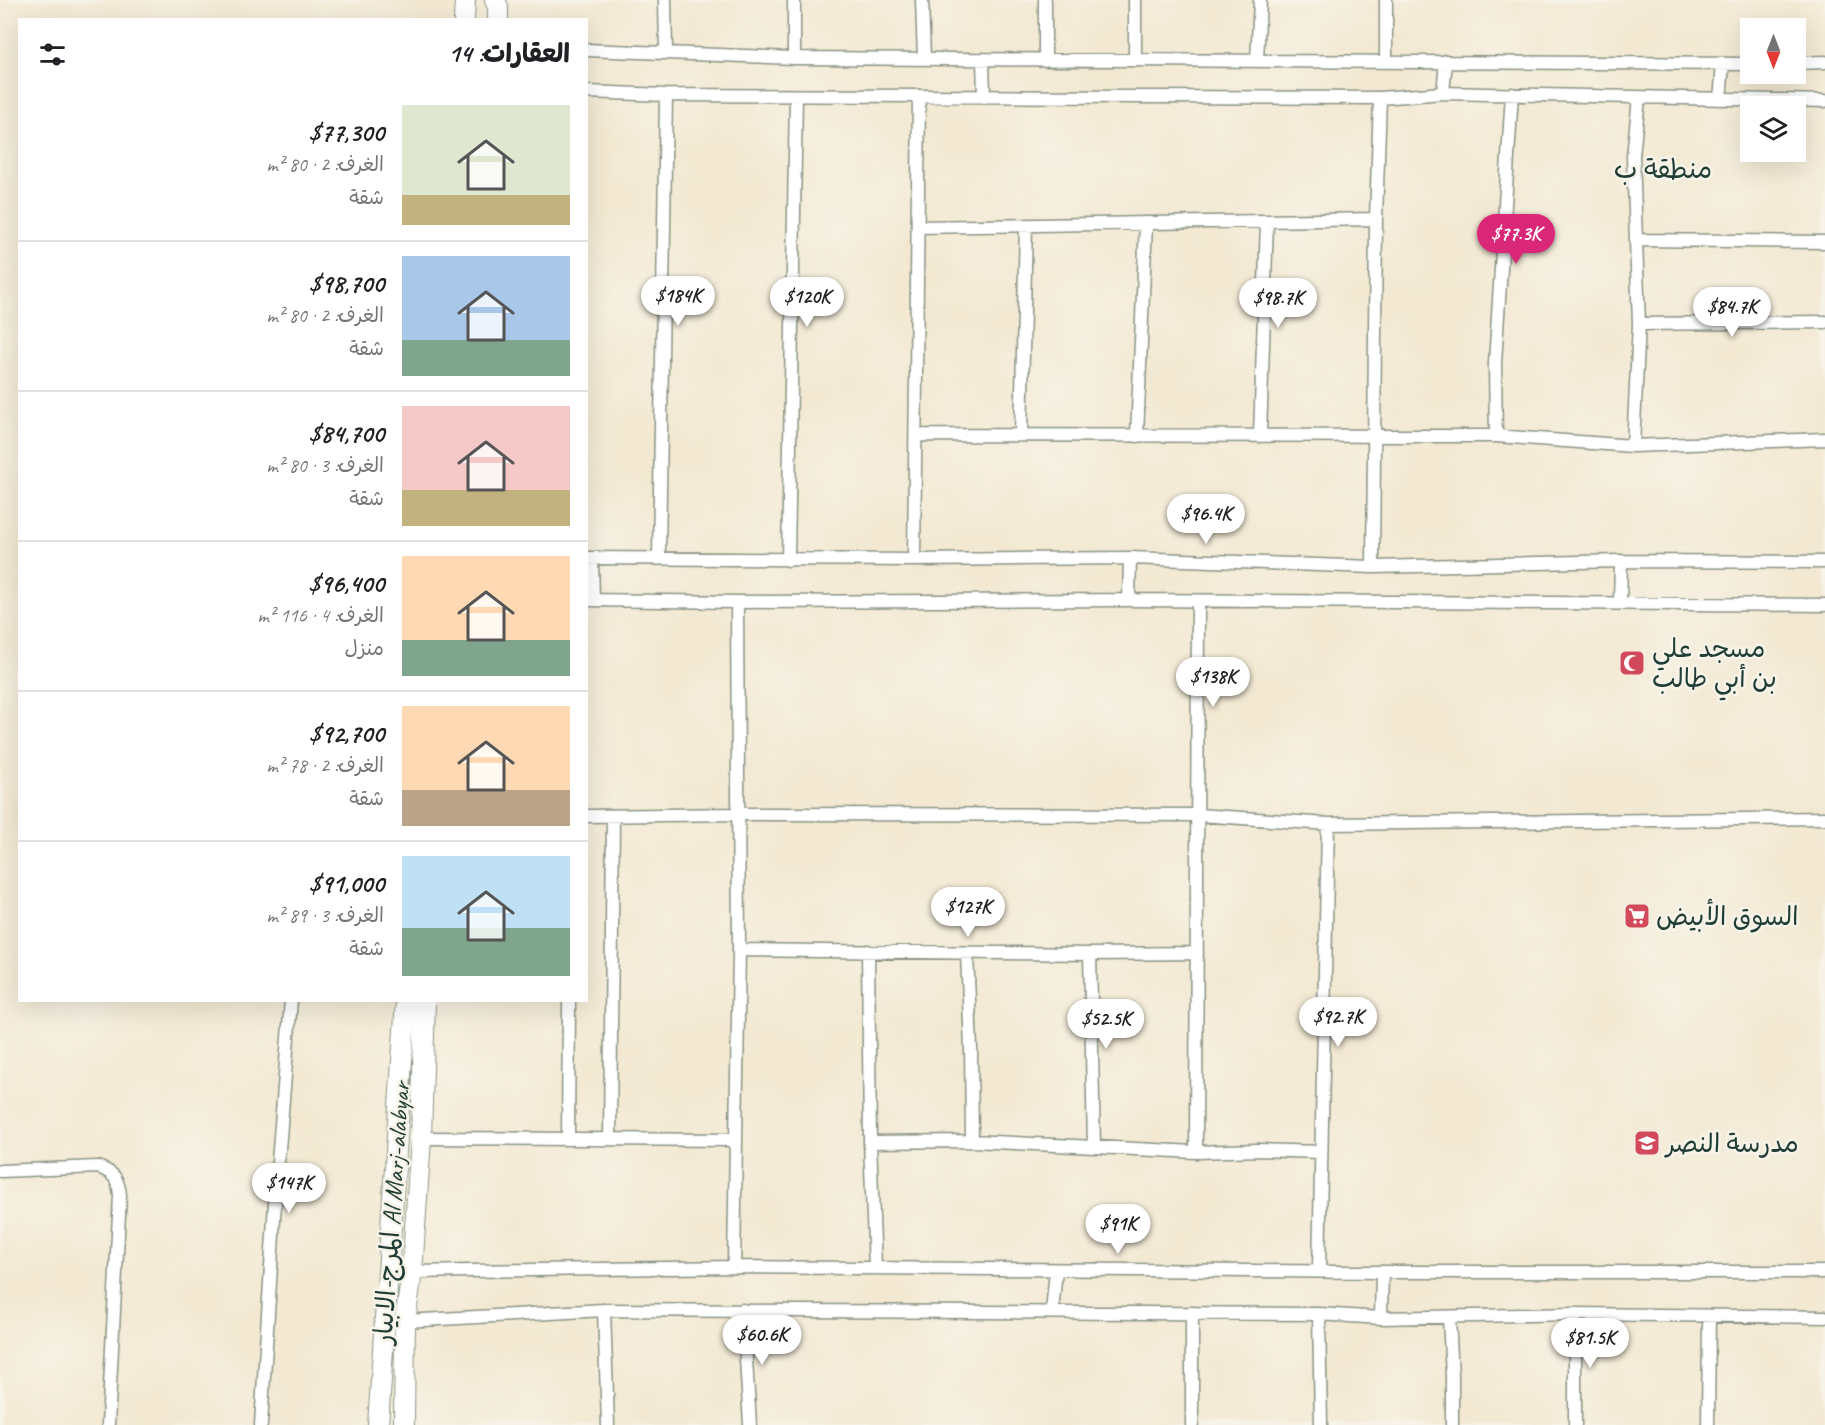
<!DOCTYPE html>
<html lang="ar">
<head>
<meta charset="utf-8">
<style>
  :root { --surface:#fff; --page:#f6f6f6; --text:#202124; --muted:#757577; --line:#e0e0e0; --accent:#db2777 }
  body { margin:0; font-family:Caveat,"Playpen Sans Arabic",sans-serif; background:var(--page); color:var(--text); direction:rtl; height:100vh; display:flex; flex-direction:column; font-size:22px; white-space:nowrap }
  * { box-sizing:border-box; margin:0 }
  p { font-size:20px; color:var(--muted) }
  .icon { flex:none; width:33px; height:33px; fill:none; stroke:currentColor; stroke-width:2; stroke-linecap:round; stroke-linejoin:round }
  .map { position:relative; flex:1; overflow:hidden; direction:ltr }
  .sheet { position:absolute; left:18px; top:18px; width:570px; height:984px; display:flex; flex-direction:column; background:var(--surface); border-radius:0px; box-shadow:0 6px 24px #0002; direction:rtl }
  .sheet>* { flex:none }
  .needle { width:39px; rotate:180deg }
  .fabs { position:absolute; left:1740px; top:18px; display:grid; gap:12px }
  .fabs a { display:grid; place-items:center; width:66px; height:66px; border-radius:0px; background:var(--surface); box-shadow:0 6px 24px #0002; font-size:30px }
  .price { position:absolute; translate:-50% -51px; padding:0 14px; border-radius:21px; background:#fff; color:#222; font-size:20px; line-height:39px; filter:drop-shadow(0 2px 3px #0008) }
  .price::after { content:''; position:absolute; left:50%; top:36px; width:18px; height:14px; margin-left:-9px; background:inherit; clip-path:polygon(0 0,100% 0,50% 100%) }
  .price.selected { background:var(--accent); color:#fff }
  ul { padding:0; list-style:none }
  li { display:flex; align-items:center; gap:18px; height:150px; padding:0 18px }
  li+li { border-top:2px solid var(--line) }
  li span { display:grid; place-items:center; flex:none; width:168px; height:120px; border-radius:0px; color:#555 }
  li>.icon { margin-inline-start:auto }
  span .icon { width:72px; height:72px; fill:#fffc; stroke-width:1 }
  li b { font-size:26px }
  h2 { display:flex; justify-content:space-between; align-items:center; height:72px; padding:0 18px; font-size:26px }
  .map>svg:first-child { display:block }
</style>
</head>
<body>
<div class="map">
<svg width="1825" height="1425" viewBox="0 0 1825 1425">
  <rect width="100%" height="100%" fill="#f7f3e8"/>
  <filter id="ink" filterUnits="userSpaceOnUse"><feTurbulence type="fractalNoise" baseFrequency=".0167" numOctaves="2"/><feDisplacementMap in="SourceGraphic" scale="12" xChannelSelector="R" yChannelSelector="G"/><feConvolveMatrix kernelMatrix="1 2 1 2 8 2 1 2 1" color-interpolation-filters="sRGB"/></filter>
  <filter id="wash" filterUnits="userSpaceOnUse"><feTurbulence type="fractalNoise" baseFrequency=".008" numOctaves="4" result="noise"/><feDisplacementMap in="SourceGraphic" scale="24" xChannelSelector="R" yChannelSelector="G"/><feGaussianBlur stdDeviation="1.35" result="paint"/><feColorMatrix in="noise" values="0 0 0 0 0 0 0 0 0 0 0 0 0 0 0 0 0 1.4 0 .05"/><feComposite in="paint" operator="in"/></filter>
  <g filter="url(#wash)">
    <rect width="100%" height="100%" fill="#f3e9d3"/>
  </g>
  <g filter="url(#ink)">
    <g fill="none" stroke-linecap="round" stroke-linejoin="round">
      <g stroke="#899384" stroke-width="15">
        <path id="minor" d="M 665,0 L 666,52
          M 922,0 L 924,59
          M 1045,0 L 1045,60
          M 1135,0 L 1135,60
          M 586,50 L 794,58 L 1750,64
          M 794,58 L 794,0
          M 983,59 L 984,97
          M 1257,60 L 1260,0
          M 1386,61 L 1386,0
          M 1796,63 L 1825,62
          M 586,92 L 666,95 L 1380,98 L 1443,93 L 1825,101
          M 1443,93 L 1446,61
          M 1720,99 L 1723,64
          M 918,227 L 1376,219
          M 1636,240 L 1825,242
          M 1639,324 L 1825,322
          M 916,435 L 1496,436 L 1633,446 L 1825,439
          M 1021,435 L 1026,226
          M 1137,436 L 1146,223
          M 1260,436 L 1267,221
          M 1496,436 L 1495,363 L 1512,94
          M 1633,446 L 1639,324 L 1633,156 L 1639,98
          M 586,558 L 914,560 L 1130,558 L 1373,567 L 1621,561 L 1825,562
          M 592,558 L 593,600
          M 659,558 L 666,95
          M 788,560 L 796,96
          M 914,560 L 919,96
          M 1373,567 L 1376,219 L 1380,98
          M 586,600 L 737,602 L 1129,600 L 1825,605
          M 1129,600 L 1130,558
          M 1620,603 L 1621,561
          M 586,816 L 739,814 L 1198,815 L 1328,824 L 1825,818
          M 739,950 L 1090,954 L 1197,953
          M 868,951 L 870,1142 L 875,1268
          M 967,953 L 971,1048 L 972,1141
          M 1090,954 L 1094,1147
          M 421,1138 L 736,1140
          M 568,1139 L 569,1000
          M 610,1139 L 613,816
          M 870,1142 L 972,1141 L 1196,1152 L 1259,1150 L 1321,1152
          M 1196,1152 L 1198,601
          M 0,1171 L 98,1167 C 114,1173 118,1178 120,1195 L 108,1425
          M 734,1267 L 739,950 L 737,602
          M 1319,1271 L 1328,824
          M 412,1272 L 734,1267 L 1382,1272 L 1825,1272
          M 604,1310 L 608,1425
          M 743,1310 L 750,1425
          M 1052,1312 L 1056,1270
          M 1192,1313 L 1192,1425
          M 1319,1314 L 1321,1425
          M 1575,1314 L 1575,1425
          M 1449,1317 L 1452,1377 L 1452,1425
          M 1381,1318 L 1382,1272
          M 405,1321 L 604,1310 L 1319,1314 L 1381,1318 L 1575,1314 L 1825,1317
          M 261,1425 L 276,1187 L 291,1000
          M 1708,1425 L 1709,1316"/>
      </g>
      <g stroke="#899384" stroke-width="22">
        <path id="primary" d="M 495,0 L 498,7 L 498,20
          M 464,20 L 465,0
          M 378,1425 L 406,1000
          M 404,1425 L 405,1321 L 412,1272 L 421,1138 L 425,1000"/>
      </g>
      <use href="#minor" stroke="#fff" stroke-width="12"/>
      <use href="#primary" stroke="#fff" stroke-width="20"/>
    </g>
  </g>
  <defs>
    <g id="mosque-square" transform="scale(1.35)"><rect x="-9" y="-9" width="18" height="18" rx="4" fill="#d1495b" stroke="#f7f3e8"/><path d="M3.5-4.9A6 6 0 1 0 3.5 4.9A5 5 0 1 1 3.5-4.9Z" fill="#fff"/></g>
    <g id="supermarket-square" transform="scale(1.35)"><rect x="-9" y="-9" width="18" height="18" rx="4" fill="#d1495b" stroke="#f7f3e8"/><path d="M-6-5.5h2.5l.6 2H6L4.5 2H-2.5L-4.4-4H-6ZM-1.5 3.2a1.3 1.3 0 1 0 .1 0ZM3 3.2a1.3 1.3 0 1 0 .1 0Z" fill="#fff"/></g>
    <g id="school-square" transform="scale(1.35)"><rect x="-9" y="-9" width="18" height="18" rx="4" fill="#d1495b" stroke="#f7f3e8"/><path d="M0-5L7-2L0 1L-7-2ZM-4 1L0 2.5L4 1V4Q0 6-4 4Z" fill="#fff"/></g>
  </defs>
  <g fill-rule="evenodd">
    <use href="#mosque-square" x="1632" y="663"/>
    <use href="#supermarket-square" x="1637" y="916"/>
    <use href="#school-square" x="1647" y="1143"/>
  </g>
  <g text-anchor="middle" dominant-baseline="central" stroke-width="5" stroke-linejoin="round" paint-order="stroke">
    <g font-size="26" fill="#1f3d34" stroke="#f7f3e8" text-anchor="start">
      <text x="1652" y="648">مسجد علي<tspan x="1652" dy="30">بن أبي طالب</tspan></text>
      <text x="1656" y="916">السوق الأبيض</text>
      <text x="1666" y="1143">مدرسة النصر</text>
    </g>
    <g font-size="26" fill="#1f3d34" stroke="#f7f3e8">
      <text transform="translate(392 1213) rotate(-86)">المرج-الابيار Al Marj-alabyar</text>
    </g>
    <g font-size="27" fill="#1f3d34" stroke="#f7f3e8">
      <text x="1663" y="169">منطقة ب</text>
    </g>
  </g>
</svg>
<div class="fabs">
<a><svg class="needle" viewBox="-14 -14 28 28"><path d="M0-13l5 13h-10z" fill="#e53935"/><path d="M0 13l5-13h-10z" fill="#757577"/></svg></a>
<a><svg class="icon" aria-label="layers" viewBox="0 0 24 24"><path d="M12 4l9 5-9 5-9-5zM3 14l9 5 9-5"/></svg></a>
</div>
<b class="price selected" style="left:1516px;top:265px">$77.3K</b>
<b class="price" style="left:678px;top:327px">$184K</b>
<b class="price" style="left:807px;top:328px">$120K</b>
<b class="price" style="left:1278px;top:329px">$98.7K</b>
<b class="price" style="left:1732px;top:338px">$84.7K</b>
<b class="price" style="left:1206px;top:545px">$96.4K</b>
<b class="price" style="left:1213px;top:708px">$138K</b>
<b class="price" style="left:968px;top:938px">$127K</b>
<b class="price" style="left:1338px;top:1048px">$92.7K</b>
<b class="price" style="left:1106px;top:1050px">$52.5K</b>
<b class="price" style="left:289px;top:1214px">$147K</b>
<b class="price" style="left:1118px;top:1255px">$91K</b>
<b class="price" style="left:762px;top:1366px">$60.6K</b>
<b class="price" style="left:1590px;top:1369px">$81.5K</b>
<section class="sheet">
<h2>العقارات: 14<svg class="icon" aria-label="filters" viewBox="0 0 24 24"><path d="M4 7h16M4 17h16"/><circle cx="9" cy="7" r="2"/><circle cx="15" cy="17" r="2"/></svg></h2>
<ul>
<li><span style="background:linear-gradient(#dfe7d0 75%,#c2b280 0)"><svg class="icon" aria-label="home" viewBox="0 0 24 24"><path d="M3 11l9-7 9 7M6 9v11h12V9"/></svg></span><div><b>$77,300</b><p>الغرف: 2 · 80 m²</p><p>شقة</p></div></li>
<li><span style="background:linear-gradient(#a9c7e8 70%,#7fa58c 0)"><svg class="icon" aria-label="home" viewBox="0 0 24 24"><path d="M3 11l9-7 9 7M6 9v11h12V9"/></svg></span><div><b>$98,700</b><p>الغرف: 2 · 80 m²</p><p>شقة</p></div></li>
<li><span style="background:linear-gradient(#f6c9c9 70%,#c2b280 0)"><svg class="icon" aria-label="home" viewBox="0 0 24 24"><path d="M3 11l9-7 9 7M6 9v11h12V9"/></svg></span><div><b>$84,700</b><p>الغرف: 3 · 80 m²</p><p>شقة</p></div></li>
<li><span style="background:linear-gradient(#ffd9b3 70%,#7fa58c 0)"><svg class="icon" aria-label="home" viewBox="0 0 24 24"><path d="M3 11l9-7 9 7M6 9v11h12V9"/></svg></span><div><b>$96,400</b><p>الغرف: 4 · 116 m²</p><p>منزل</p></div></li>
<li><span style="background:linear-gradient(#ffd9b3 70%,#b9a48a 0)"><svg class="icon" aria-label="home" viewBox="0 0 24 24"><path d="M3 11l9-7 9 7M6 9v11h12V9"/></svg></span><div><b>$92,700</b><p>الغرف: 2 · 78 m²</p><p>شقة</p></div></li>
<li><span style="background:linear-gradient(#bfe0f5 60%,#7fa58c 0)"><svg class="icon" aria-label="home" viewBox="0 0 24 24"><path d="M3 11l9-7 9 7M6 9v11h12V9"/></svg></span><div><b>$91,000</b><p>الغرف: 3 · 89 m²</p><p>شقة</p></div></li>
</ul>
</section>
</div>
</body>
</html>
